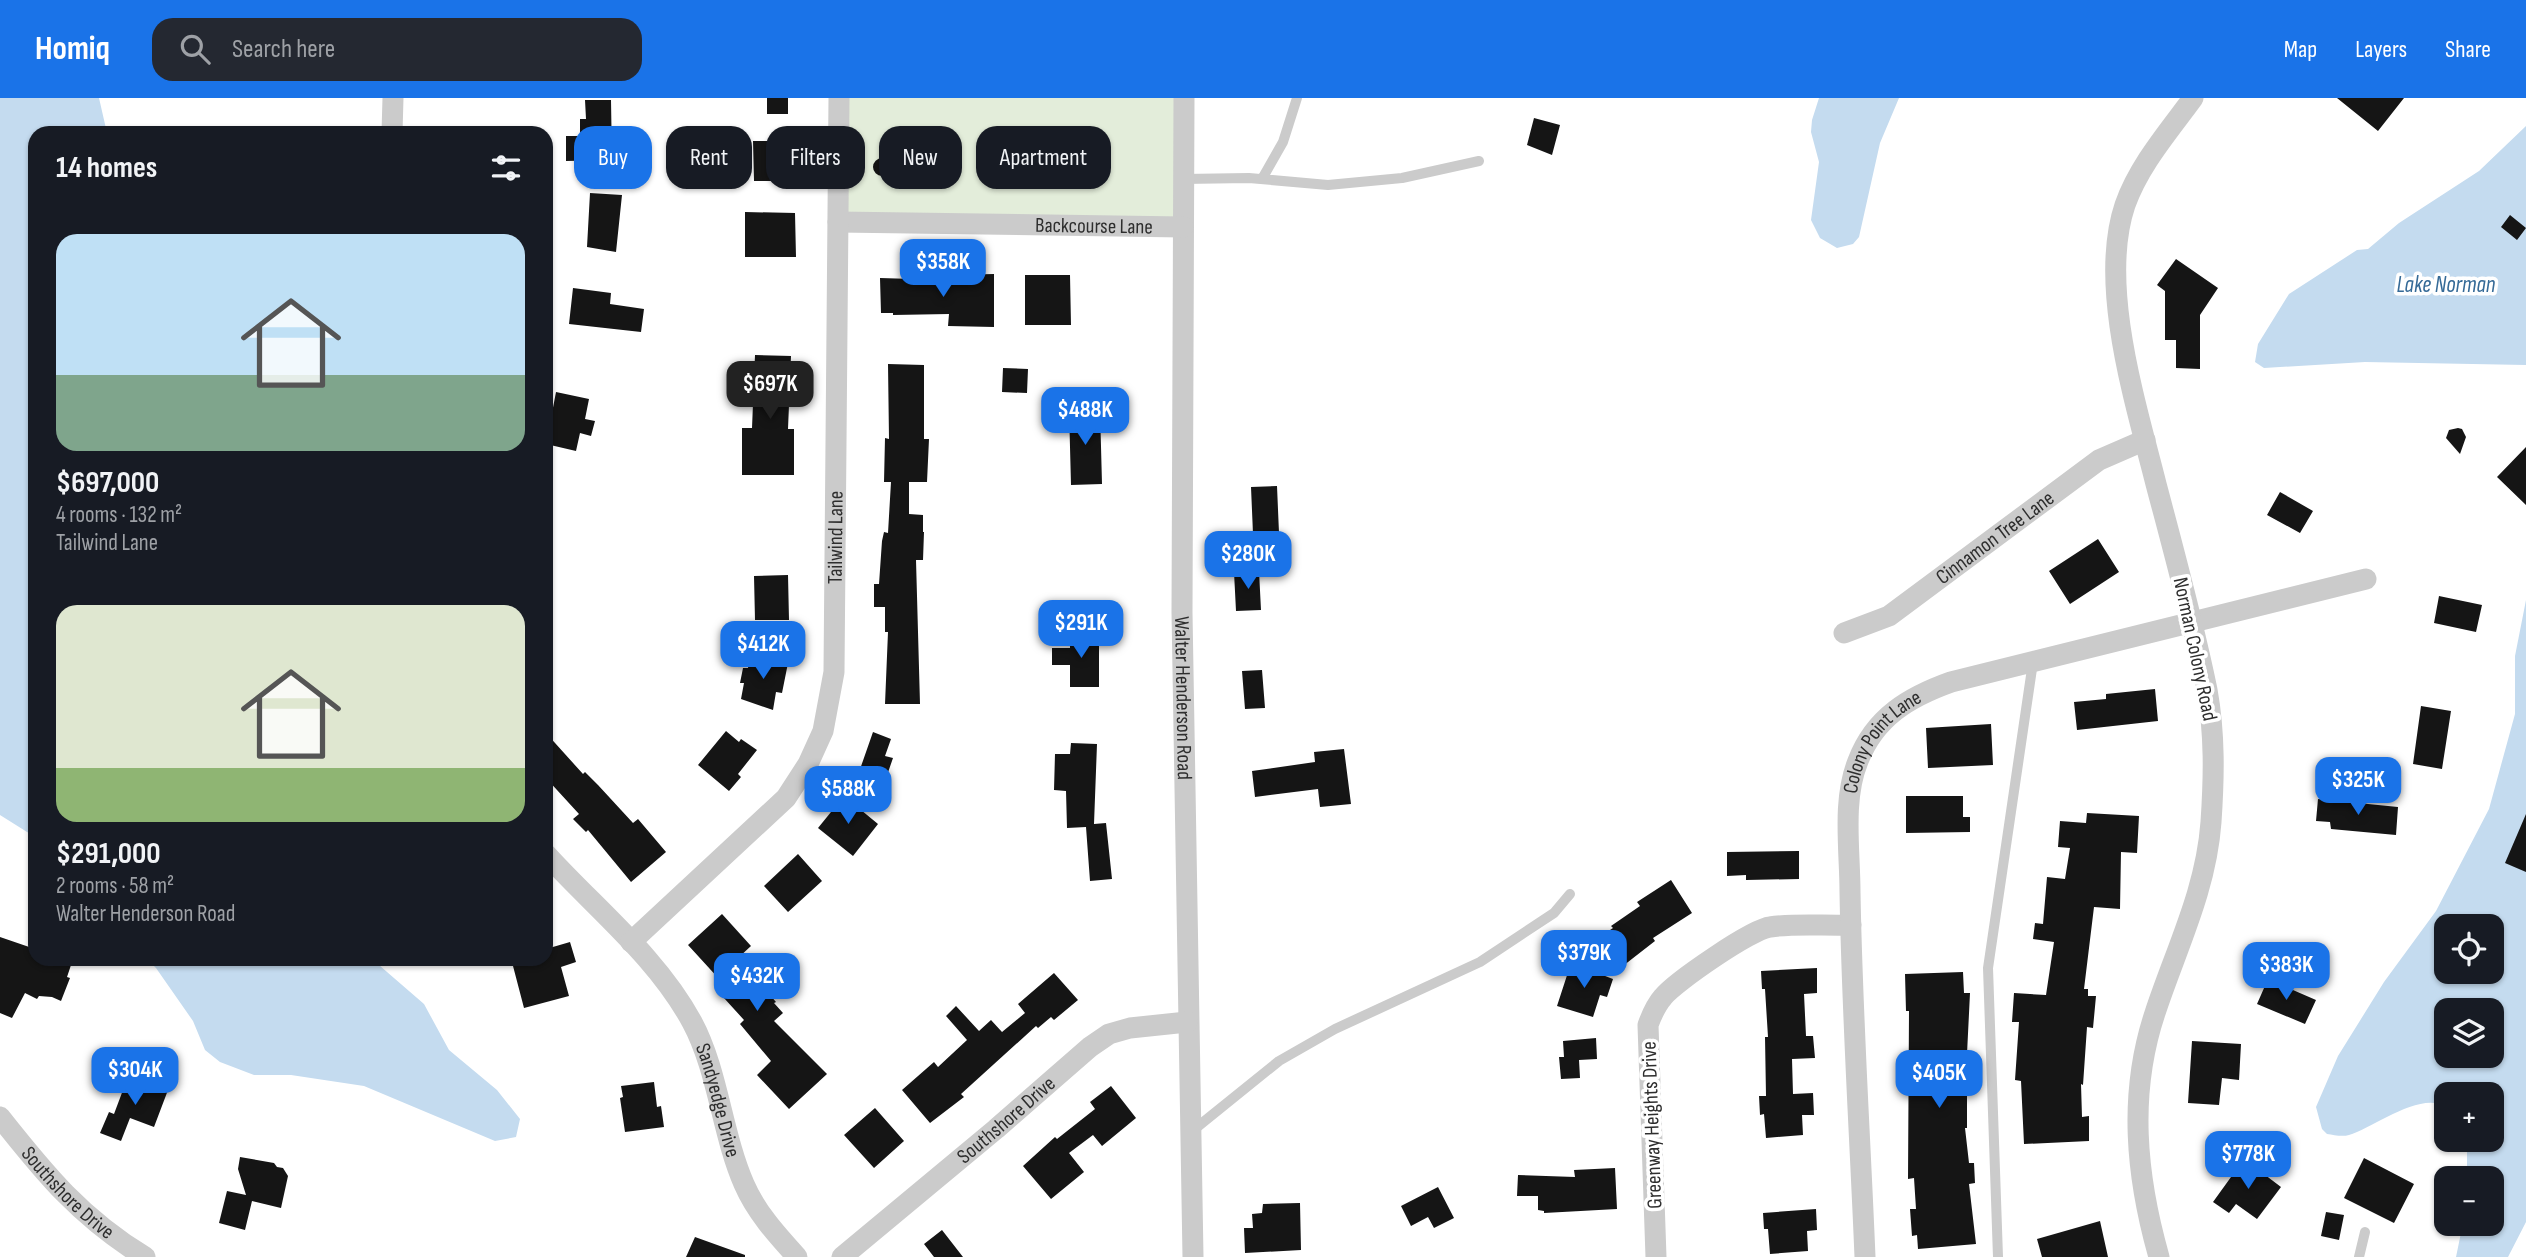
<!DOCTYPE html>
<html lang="en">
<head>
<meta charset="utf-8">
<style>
  :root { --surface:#171b24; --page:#242831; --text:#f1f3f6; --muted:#9ea1a6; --accent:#1a73e8 }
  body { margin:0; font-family:"Sofia Sans Condensed",sans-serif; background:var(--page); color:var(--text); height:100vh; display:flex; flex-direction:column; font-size:26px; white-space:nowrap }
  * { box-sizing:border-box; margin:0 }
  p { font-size:23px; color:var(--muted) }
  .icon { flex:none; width:38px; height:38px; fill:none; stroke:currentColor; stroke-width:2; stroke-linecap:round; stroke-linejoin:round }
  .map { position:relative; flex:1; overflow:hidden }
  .drawer { position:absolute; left:28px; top:28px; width:525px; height:840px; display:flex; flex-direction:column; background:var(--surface); border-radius:21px; box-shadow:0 2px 5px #0004 }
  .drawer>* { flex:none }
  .guide { position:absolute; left:574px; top:28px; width:665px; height:63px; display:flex; gap:14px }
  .tools { position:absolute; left:2434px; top:816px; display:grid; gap:14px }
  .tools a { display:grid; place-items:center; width:70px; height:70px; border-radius:14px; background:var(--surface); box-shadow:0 2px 5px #0004; font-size:35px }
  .price { position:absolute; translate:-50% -60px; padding:0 16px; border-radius:14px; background:var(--accent); color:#fff; font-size:23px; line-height:46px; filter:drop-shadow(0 2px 4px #0008) }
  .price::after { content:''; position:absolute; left:50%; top:42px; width:21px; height:16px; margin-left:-10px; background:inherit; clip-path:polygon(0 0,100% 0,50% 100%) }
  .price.active { background:#222; color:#fff }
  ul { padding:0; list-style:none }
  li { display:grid; align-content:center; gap:14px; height:371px; padding:0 28px }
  li span { display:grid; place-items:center; height:217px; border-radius:21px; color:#555 }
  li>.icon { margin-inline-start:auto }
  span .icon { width:126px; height:126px; fill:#fffc; stroke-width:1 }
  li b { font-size:30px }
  h2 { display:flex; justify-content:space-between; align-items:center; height:84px; padding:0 28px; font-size:30px }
  .chip { padding:0 24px; border-radius:21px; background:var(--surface); box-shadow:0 2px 5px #0004; font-size:24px; line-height:63px }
  .chip.active { background:var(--accent); color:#fff }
  header { display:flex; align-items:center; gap:42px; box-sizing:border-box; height:98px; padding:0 35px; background:var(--accent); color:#fff }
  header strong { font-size:33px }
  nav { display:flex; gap:38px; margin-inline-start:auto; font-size:24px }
  .search { width:490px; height:63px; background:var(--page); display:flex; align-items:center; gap:18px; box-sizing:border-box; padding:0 24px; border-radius:21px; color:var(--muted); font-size:26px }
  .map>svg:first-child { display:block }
</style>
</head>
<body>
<header>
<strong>Homiq</strong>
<div class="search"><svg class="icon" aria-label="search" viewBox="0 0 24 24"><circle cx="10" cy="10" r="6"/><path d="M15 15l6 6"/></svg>Search here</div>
<nav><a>Map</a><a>Layers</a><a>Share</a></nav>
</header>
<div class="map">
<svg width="2526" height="1159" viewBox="0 0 2526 1159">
  <rect width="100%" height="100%" fill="#fff"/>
  <path fill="#e3edda" d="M 840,0 L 1183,0 L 1182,128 L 839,123 Z"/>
  <path fill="#c4dbef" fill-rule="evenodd" d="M 0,0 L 99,0 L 107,35 L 35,35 L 35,739 L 0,717 Z
    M 1819,0 L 1899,0 L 1880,45 L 1859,139 L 1853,146 L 1837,150 L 1820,140 L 1811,122 L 1819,64 L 1811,34 L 1812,22 Z
    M 2526,28 L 2526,267 L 2365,264 L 2264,270 L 2255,264 L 2258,246 L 2289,196 L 2357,152 L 2368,151 L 2399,125 L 2479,73 Z
    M 2526,502 L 2526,1124 L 2508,1159 L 2456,1159 L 2463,1125 L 2492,1125 L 2492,1080 L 2467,1080 L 2467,1041 L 2492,1041 L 2492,996 L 2446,996 L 2446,1009 C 2421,992 2373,1030 2349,1037 C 2342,1039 2334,1037 2327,1036 L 2322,1031 L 2316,1009 L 2338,958 L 2384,884 L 2436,813 L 2489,711 L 2515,616 L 2515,558 ZM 2446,828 L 2492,828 L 2492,873 L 2446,873 ZM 2446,912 L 2492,912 L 2492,957 L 2446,957 Z
    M 147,861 L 372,861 L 424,906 L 449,952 L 497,992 L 520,1021 L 516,1039 L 495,1043 L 364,988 L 291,977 L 254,977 L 220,964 L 205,952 L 193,923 L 156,870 Z"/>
  <path fill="#151515" d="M 767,0 L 788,0 L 788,16 L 767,16 Z
    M 2337,0 L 2404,0 L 2378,33 Z
    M 585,2 L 611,2 L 612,62 L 566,63 L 566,38 L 580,38 L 580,21 L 586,21 Z
    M 1534,20 L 1560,27 L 1552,57 L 1527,47 Z
    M 753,43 L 781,43 L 781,47 L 792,47 L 793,67 L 783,67 L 783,83 L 754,83 Z
    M873 69a9 9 0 1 1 18 0a9 9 0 1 1-18 0Z
    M 590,95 L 622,97 L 616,154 L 587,149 Z
    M 745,114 L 795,115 L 796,159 L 745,159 Z
    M 2510,117 L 2526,130 L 2517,142 L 2501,129 Z
    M 2176,161 L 2218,190 L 2200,217 L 2200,271 L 2176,270 L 2176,242 L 2165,242 L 2165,193 L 2157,187 Z
    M 994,176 L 994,229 L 948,228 L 949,216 L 893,217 L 893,215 L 881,215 L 880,180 L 913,181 L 913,187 L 949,186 L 949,177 Z
    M 1025,177 L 1070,177 L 1071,227 L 1025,227 Z
    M 573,190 L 611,195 L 610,206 L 644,211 L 641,234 L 569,226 Z
    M 755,257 L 791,258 L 788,331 L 794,331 L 794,377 L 742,377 L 742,330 L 752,330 Z
    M 888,266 L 924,267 L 924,341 L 929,341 L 927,384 L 909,384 L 909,416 L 923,417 L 923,434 L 924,434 L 923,462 L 916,462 L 920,606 L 885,606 L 888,534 L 885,534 L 885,509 L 874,509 L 874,486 L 879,486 L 882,443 L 884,434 L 888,435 L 891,384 L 884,384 L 885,340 L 889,341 Z
    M 1003,270 L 1028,271 L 1027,295 L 1002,294 Z
    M 556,294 L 589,301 L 585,321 L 595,323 L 591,338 L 580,335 L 576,353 L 546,346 Z
    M 1069,311 L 1100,311 L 1102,386 L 1071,387 Z
    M 2458,330 L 2462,331 L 2466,339 L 2460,356 L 2446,340 L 2449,332 Z
    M 2526,349 L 2526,407 L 2497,379 Z
    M 1277,388 L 1279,435 L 1253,436 L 1251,389 Z
    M 2280,394 L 2313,413 L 2300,435 L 2267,417 Z
    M 2098,441 L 2119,474 L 2070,506 L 2049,473 Z
    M 1259,473 L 1261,512 L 1236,513 L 1234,474 Z
    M 788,477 L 789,522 L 755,522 L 754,478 Z
    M 2439,498 L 2482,507 L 2476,534 L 2434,525 Z
    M 1070,537 L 1099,537 L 1099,589 L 1070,589 L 1070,567 L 1052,567 L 1052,550 L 1070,550 Z
    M 750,557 L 788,565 L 782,595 L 776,594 L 773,612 L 741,601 L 744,585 L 740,585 L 743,570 L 748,570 Z
    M 1262,572 L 1265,610 L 1245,611 L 1242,573 Z
    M 2155,591 L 2158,623 L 2077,632 L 2074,604 L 2106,601 L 2106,596 Z
    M 2421,608 L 2451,613 L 2442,671 L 2413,666 Z
    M 1991,626 L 1993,667 L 1928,670 L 1926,630 Z
    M 726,633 L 739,644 L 741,641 L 757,652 L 738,676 L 741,679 L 729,693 L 698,667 Z
    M 873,634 L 891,641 L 885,658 L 893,660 L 884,686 L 858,677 Z
    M 546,635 L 583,676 L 585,674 L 598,687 L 633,725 L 638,721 L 666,754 L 631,784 L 588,732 L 586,734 L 573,721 L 579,716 L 546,680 Z
    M 1071,645 L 1097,646 L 1094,726 L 1106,725 L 1112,781 L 1090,783 L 1086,729 L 1067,730 L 1066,693 L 1054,692 L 1055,656 L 1070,656 Z
    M 1344,651 L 1351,706 L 1320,709 L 1318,691 L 1255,699 L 1252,673 L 1315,664 L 1314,654 Z
    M 844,698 L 878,726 L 853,758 L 818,730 Z
    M 1906,698 L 1963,698 L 1963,719 L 1970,719 L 1970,734 L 1906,735 Z
    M 2318,701 L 2398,709 L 2396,737 L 2331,731 L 2330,724 L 2316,723 Z
    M 2087,715 L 2139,718 L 2137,755 L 2121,754 L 2120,811 L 2094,809 L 2084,891 L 2088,891 L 2088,898 L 2096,898 L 2093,930 L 2087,929 L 2083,987 L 2081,986 L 2082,1019 L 2089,1018 L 2089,1043 L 2024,1046 L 2021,983 L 2015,982 L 2019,924 L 2012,924 L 2014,895 L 2046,897 L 2054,844 L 2033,841 L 2035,825 L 2043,826 L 2047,779 L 2065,781 L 2070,750 L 2058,749 L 2060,723 L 2086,725 Z
    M 2526,716 L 2526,774 L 2505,765 Z
    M 1799,753 L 1799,781 L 1746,782 L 1746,777 L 1727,778 L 1727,754 Z
    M 798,756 L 822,783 L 788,814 L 764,788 Z
    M 1671,782 L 1692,815 L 1653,840 L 1655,843 L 1619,871 L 1598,840 L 1613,830 L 1611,828 L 1640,808 L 1637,804 Z
    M 722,816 L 751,848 L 738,860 L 776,904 L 774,905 L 783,915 L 774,923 L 827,976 L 789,1011 L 757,977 L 771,963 L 740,926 L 744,922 L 724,900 L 731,894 L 688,847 Z
    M 0,839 L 35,851 L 35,861 L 73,861 L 67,879 L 70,880 L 61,903 L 52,899 L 39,898 L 37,901 L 25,895 L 12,920 L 0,915 Z
    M 570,844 L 576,864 L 561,869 L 569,898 L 524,910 L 513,868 L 546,861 L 546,851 Z
    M 1571,865 L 1613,881 L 1607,899 L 1600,897 L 1593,919 L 1557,908 Z
    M 1817,870 L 1817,895 L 1804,896 L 1806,938 L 1813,938 L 1815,960 L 1792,961 L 1793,996 L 1813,995 L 1814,1017 L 1802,1017 L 1803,1037 L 1766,1040 L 1764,1016 L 1760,1017 L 1759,998 L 1766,998 L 1765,939 L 1768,939 L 1765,891 L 1762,891 L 1761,873 Z
    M 1963,874 L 1964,895 L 1970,895 L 1967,956 L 1972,956 L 1972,973 L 1967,973 L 1967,1030 L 1965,1030 L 1969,1065 L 1974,1065 L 1975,1085 L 1969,1086 L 1976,1146 L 1918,1151 L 1917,1137 L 1912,1138 L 1910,1111 L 1916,1111 L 1914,1080 L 1908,1081 L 1909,913 L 1906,913 L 1905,876 Z
    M 1054,875 L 1078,902 L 1054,922 L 1051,919 L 1038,930 L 1036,928 L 961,996 L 964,999 L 930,1025 L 902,992 L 934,964 L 938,969 L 967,942 L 946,918 L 956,908 L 979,933 L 991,922 L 1002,934 L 1025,915 L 1018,906 Z
    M 2268,881 L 2316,902 L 2305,926 L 2257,906 Z
    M 1596,940 L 1597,961 L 1579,962 L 1580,980 L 1561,981 L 1559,959 L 1564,959 L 1563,943 Z
    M 2192,943 L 2241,946 L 2239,982 L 2222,980 L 2219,1007 L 2188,1005 Z
    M 129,976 L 168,992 L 154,1029 L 130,1020 L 121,1043 L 100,1035 L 109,1014 L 114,1016 Z
    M 654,984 L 657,1009 L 661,1008 L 664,1029 L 625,1034 L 620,1000 L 623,999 L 621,988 Z
    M 1111,988 L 1136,1020 L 1102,1048 L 1093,1037 L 1069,1055 L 1084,1074 L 1051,1101 L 1023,1068 L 1055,1039 L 1057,1041 L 1095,1011 L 1090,1004 Z
    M 875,1010 L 904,1043 L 874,1070 L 844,1037 Z
    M 240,1059 L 274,1065 L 277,1069 L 283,1070 L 288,1078 L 281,1110 L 252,1103 L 245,1132 L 219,1125 L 227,1093 L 246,1097 L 238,1071 Z
    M 2364,1060 L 2414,1086 L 2394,1125 L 2344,1100 Z
    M 2244,1061 L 2281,1089 L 2257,1121 L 2236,1106 L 2229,1115 L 2213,1104 Z
    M 1615,1070 L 1617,1111 L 1544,1115 L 1544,1113 L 1538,1112 L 1538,1098 L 1517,1098 L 1518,1077 L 1575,1079 L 1574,1072 Z
    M 1438,1089 L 1454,1120 L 1434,1130 L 1428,1119 L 1411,1128 L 1401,1108 Z
    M 1300,1105 L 1301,1152 L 1245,1155 L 1244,1130 L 1253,1130 L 1252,1116 L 1262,1115 L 1263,1106 Z
    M 1816,1111 L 1817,1132 L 1807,1133 L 1808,1153 L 1770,1156 L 1768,1131 L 1764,1131 L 1763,1115 Z
    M 2326,1114 L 2344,1117 L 2339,1142 L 2321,1138 Z
    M 2100,1123 L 2108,1159 L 2042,1159 L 2037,1141 Z
    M 942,1132 L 963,1159 L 934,1159 L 924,1146 Z
    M 695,1139 L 745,1157 L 745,1159 L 686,1159 Z"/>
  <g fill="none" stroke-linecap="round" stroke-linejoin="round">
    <path stroke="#cbcbcb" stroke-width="10" d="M 1183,81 L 1249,80 L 1328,87 L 1402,80 L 1479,63
      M 1262,81 L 1283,44 L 1297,0
      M 1191,1034 L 1279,963 L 1335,931 L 1480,864 L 1554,815 L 1570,796
      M 1998,1159 L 1988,870 L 2033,564
      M 2359,1159 L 2365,1134"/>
    <g stroke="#cbcbcb" stroke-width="21">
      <path id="s1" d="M 1184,0 L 1182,514 L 1193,1159"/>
      <path d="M 392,35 L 393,0"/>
      <path id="s2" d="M 838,124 L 1183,129"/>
      <path id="s3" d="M 1844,535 L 1889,518 L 2099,362 L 2145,342"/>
      <path id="s4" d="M 546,756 C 595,810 657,859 692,924 C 718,972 722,1036 744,1086 C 756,1114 777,1137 797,1159"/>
      <path id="s5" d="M 631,844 L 786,700 L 808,666 L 823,633 L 834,574 L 839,0"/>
      <path id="s6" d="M 0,1019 C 45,1076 81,1120 145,1159"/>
      <path id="s7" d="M 842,1159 L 996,1031 L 1090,949 L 1109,936 L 1130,930 L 1187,924"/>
      <path d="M 1656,1159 L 1648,927 C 1652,916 1656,907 1663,899 C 1675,884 1752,831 1770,829 C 1796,825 1825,828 1851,827"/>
      <path id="s8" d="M 1865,1159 C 1860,1037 1852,916 1850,794 C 1850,752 1842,702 1858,663 C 1875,619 1909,599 1951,584 L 2366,481"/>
      <path d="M 2159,1159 C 2136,1078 2128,996 2155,915 C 2176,851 2206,793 2211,724 C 2214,680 2215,636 2207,592 C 2193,523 2174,454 2156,386 C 2136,306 2098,187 2125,107 C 2139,67 2169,33 2193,0"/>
    </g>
  </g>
  <g text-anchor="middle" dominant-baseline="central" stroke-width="7" stroke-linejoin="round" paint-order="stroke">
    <g font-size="21" fill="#2e2e2e" stroke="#fff">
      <text stroke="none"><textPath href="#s2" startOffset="256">Backcourse Lane</textPath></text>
      <text stroke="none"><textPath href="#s5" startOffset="483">Tailwind Lane</textPath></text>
      <text stroke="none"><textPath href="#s3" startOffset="180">Cinnamon Tree Lane</textPath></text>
      <text transform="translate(2195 551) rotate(78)">Norman Colony Road</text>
      <text stroke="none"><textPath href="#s1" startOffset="600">Walter Henderson Road</textPath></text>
      <text stroke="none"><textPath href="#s8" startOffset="527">Colony Point Lane</textPath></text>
      <text stroke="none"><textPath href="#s4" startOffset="306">Sandyedge Drive</textPath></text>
      <text stroke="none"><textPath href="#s7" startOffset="214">Southshore Drive</textPath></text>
      <text transform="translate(1652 1027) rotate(-92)">Greenway Heights Drive</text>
      <text stroke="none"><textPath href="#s6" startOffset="102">Southshore Drive</textPath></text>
    </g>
    <g font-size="23" font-style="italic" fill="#356a97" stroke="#fff">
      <text x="2446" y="187">Lake Norman</text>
    </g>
  </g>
</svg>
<div class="tools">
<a><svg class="icon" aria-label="locate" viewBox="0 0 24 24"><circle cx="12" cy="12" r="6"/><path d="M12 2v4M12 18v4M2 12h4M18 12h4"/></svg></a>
<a><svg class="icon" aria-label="layers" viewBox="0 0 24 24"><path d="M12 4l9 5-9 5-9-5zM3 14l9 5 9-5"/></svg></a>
<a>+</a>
<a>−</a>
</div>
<b class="price" style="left:943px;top:201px">$358K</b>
<b class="price active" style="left:770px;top:323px">$697K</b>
<b class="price" style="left:1085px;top:349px">$488K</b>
<b class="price" style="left:1248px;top:493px">$280K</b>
<b class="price" style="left:1081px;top:562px">$291K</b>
<b class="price" style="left:763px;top:583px">$412K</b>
<b class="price" style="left:2358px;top:719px">$325K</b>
<b class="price" style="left:848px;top:728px">$588K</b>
<b class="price" style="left:1584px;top:892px">$379K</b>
<b class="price" style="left:2286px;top:904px">$383K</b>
<b class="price" style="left:757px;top:915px">$432K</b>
<b class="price" style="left:135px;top:1009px">$304K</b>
<b class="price" style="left:1939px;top:1012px">$405K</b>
<b class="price" style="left:2248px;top:1093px">$778K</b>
<div class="guide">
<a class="chip active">Buy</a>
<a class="chip">Rent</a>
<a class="chip">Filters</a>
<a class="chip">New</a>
<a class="chip">Apartment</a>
</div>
<section class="drawer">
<h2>14 homes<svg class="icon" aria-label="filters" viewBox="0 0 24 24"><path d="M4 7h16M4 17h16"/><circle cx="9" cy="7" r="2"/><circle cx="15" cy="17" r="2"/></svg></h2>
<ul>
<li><span style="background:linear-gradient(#bfe0f5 65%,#7fa58c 0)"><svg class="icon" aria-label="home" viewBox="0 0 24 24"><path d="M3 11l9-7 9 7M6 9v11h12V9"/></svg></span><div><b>$697,000</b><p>4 rooms · 132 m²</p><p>Tailwind Lane</p></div></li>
<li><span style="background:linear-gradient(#dfe7d0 75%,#8fb573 0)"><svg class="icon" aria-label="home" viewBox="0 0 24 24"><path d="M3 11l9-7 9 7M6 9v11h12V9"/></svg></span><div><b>$291,000</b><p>2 rooms · 58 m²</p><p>Walter Henderson Road</p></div></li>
</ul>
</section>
</div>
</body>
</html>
